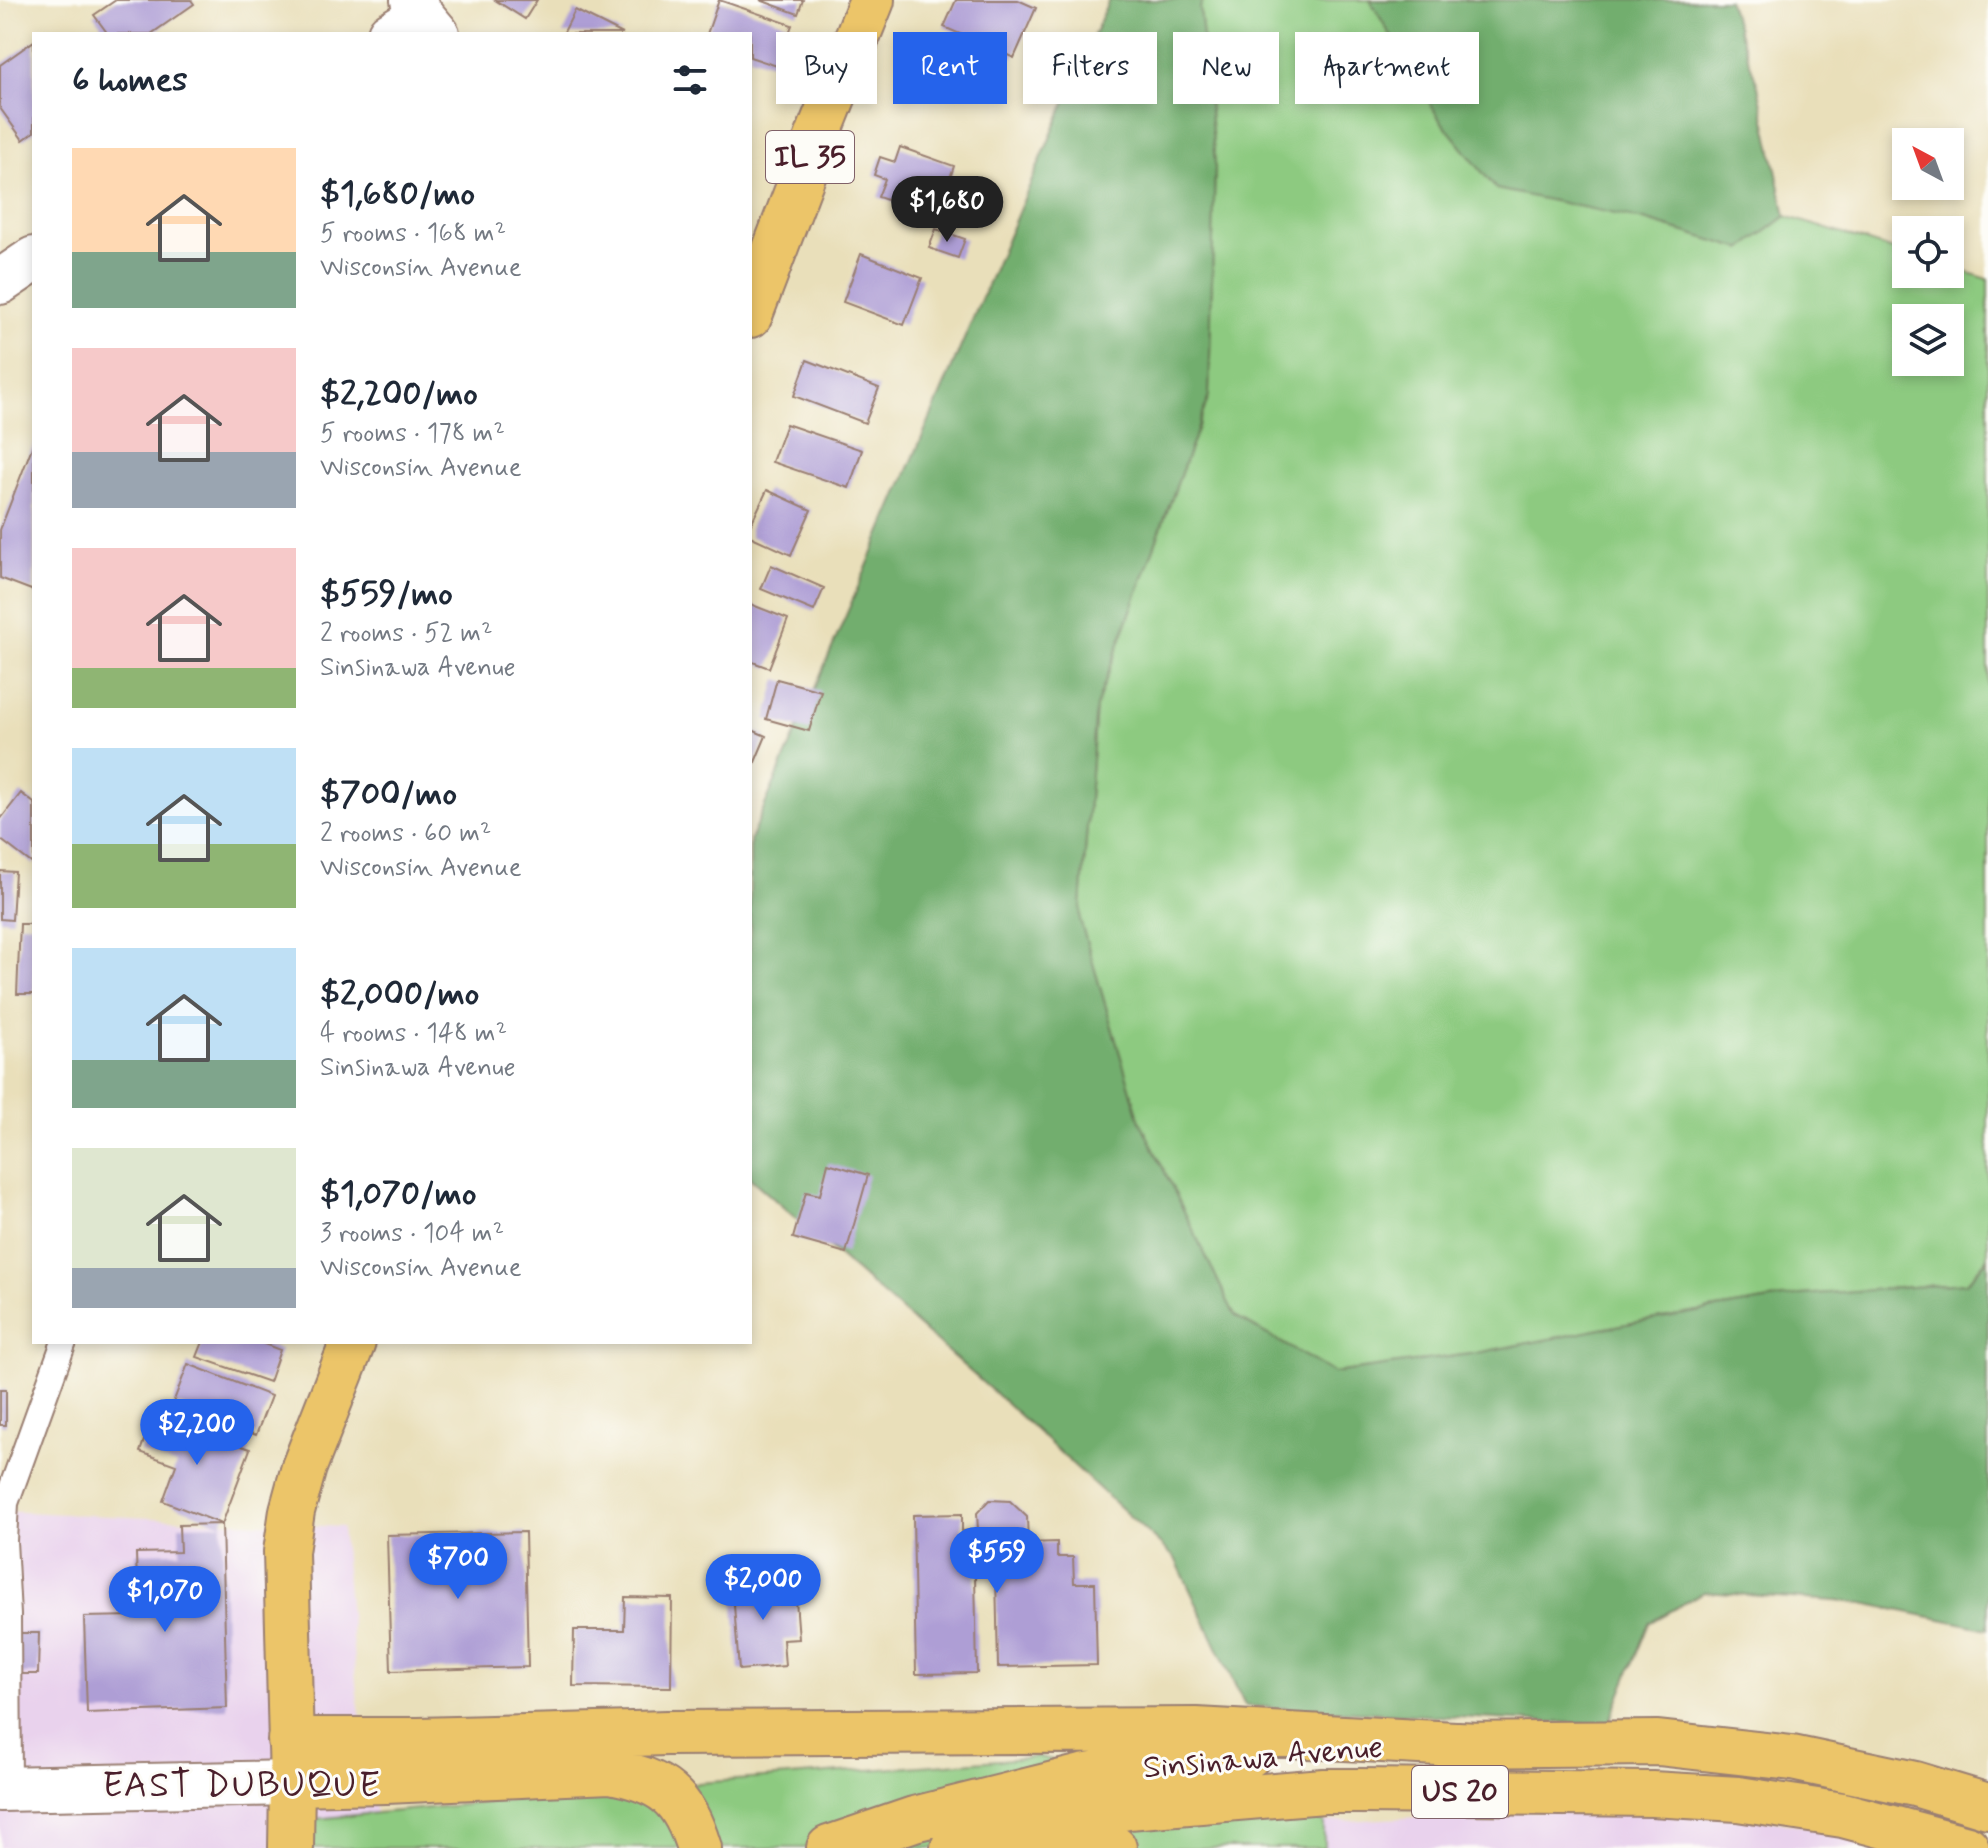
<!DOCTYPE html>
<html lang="en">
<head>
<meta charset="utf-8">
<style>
  :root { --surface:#fff; --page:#f6f6f7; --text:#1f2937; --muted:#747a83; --accent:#2563eb }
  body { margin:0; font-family:Mynerve,sans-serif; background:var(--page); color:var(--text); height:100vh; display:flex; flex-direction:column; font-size:30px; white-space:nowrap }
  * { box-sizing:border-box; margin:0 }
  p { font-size:26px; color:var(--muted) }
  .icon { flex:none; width:44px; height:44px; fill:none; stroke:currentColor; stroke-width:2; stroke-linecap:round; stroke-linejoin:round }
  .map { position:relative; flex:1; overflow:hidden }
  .side { position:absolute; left:32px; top:32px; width:720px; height:1312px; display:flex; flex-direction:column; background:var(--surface); border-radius:0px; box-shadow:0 4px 12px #0003 }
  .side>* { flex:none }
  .top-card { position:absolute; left:776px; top:32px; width:760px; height:72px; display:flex; gap:16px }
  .needle { width:52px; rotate:319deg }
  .tools { position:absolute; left:1892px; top:128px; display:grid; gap:16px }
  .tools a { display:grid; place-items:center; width:72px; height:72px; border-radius:0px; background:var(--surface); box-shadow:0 4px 12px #0003; font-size:40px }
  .price { position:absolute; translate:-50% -68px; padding:0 18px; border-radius:28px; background:var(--accent); color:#fff; font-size:26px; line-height:52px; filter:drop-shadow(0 2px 4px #0008) }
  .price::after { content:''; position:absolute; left:50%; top:48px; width:24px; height:18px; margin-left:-12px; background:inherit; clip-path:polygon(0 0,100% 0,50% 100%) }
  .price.current { background:#222; color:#fff }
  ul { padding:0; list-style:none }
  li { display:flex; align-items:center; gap:24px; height:200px; padding:0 40px }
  li span { display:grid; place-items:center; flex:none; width:224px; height:160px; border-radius:0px; color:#555 }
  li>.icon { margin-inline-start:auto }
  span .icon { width:96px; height:96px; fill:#fffc; stroke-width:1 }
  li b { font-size:34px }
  h2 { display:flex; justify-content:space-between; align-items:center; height:96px; padding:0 40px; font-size:34px }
  .chip { padding:0 28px; border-radius:0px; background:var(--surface); box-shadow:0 4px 12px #0003; font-size:28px; line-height:72px }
  .chip.current { background:var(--accent); color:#fff }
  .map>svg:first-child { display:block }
</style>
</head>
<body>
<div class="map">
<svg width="1988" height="1848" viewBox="0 0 1988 1848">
  <rect width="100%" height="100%" fill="#fdfcf7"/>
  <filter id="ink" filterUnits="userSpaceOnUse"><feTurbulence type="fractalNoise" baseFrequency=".0125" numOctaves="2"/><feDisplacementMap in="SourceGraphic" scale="16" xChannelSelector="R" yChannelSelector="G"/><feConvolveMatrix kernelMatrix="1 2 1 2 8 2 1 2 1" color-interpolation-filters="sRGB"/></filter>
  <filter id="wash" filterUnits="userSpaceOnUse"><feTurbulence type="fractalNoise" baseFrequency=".006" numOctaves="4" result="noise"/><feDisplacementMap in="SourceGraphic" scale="32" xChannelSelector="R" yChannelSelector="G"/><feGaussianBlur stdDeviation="1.8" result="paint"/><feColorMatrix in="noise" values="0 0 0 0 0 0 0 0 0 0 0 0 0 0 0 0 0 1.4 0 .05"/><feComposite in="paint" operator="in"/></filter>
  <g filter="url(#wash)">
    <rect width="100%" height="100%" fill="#e9dfba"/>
    <path fill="#e9d2ed" d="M 0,1511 L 342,1527 L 357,1694 L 376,1813 L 305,1820 L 302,1848 L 0,1848 Z
      M 1583,1809 L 1776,1821 L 1924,1848 L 1324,1848 L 1324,1822 Z"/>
    <path fill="#8dca80" stroke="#6c7456" stroke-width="2" fill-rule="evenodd" d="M 1203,0 L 1370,0 L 1440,120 L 1644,220 L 1742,249 L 1786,216 L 1906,254 L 1906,274 L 1950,274 L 1950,267 L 1988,279 L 1988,1257 L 1966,1283 L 1801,1295 L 1637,1322 L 1477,1353 L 1334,1373 L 1235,1316 L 1140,1121 L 1080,920 L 1096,707 L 1209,396 L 1215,163 L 1200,8 ZM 1906,318 L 1950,318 L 1950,362 L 1906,362 Z
      M 1039,1757 L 1324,1822 L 1324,1848 L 303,1848 L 304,1820 L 672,1785 Z"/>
    <path fill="#72ae6e" stroke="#5e664c" stroke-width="2" d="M 1109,0 L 1203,0 L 1200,8 L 1215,163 L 1209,396 L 1096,707 L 1080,920 L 1140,1121 L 1235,1316 L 1334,1373 L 1477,1353 L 1637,1322 L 1801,1295 L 1966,1283 L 1988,1258 L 1988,1629 L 1863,1603 L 1704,1592 L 1649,1623 L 1608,1725 L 1245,1706 L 1175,1558 L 1006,1403 L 750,1178 L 750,840 Z
      M 1370,0 L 1728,0 L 1758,86 L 1786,216 L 1742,249 L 1644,220 L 1496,189 L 1440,120 Z"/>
    <g id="blocks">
      <path fill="#ae9ed5" d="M 116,0 L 191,0 L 194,4 L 151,34 L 108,34 L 94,15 Z
        M 495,0 L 537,0 L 525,19 Z
        M 719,0 L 792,25 L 777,66 L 750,57 L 750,34 L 707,34 Z
        M 760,0 L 803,0 L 798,14 Z
        M 956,0 L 1018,0 L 1036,8 L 1014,58 L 944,27 Z
        M 575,10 L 623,34 L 563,34 Z
        M 34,41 L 34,132 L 23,140 L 0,108 L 0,65 Z
        M 900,147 L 954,166 L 937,217 L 878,197 L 885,179 L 874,175 L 880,157 L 895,162 Z
        M 936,229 L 965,239 L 958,258 L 929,248 Z
        M 861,254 L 922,278 L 904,325 L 843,302 Z
        M 807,360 L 879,388 L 865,423 L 794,396 Z
        M 786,424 L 862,450 L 849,488 L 772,462 Z
        M 34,442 L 34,591 L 0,578 L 0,530 Z
        M 767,490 L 811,510 L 791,555 L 750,536 L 750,526 Z
        M 771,565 L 824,588 L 814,611 L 761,589 Z
        M 750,604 L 788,619 L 769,668 L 750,661 Z
        M 777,679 L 821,691 L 809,731 L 766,719 Z
        M 750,729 L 766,736 L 750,774 Z
        M 21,793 L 34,803 L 34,865 L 0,839 L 0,820 Z
        M 0,871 L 15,872 L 12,920 L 0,919 Z
        M 20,924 L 34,924 L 34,994 L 17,994 Z
        M 828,1163 L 868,1175 L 846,1253 L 793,1238 L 806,1192 L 820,1195 Z
        M 203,1342 L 259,1342 L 280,1350 L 269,1382 L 197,1357 Z
        M 188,1364 L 271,1396 L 256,1435 L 173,1403 Z
        M 0,1390 L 6,1390 L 6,1425 L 0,1425 Z
        M 153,1414 L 250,1449 L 222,1524 L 163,1501 L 176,1465 L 140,1452 Z
        M 989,1500 L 1010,1501 L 1027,1517 L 1028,1543 L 1057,1542 L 1057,1557 L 1073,1557 L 1074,1583 L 1095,1583 L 1097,1665 L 998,1667 L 996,1574 L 975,1574 L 977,1673 L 916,1674 L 913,1515 L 962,1514 L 962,1531 L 978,1530 L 977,1513 Z
        M 222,1524 L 227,1708 L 87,1713 L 84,1617 L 138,1616 L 136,1553 L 180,1552 L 179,1525 Z
        M 525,1532 L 528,1667 L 391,1671 L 387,1535 Z
        M 781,1575 L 783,1601 L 796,1600 L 799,1639 L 783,1640 L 785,1666 L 739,1670 L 732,1579 Z
        M 625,1597 L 672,1598 L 671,1687 L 573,1686 L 574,1630 L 624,1630 Z
        M 0,1633 L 39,1633 L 38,1674 L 0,1674 Z"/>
    </g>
  </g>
  <g filter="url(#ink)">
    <use href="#blocks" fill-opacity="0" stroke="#9a7f72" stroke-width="2"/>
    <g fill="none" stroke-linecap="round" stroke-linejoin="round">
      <g stroke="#9a7f72" stroke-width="28">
        <path id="lane" d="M 0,1502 L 6,1503 L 64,1342
          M 6,1503 L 4,1541 L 8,1615 L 9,1789"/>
      </g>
      <g stroke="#9a7f72" stroke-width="48">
        <path id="street" d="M 413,0 L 421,15 L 437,34
          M 390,34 L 421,15
          M 0,282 L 34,259
          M 0,1789 L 292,1783"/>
      </g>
      <g stroke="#9a7f72" stroke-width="48">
        <path id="primary" d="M 750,315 L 822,125 L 872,0
          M 291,1848 L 292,1783 L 286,1552 L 292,1511 L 304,1467 L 353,1342"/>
      </g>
      <g stroke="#9a7f72" stroke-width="48">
        <path id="highway" d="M 290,1740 L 418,1740 L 667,1733 L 1196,1730 L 1474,1745
          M 1445,1745 L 1658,1743 L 1792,1758 L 1915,1784 L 1988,1806
          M 292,1783 L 386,1781 L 610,1771 C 663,1781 683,1796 699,1848
          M 829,1848 L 914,1819 L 1082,1777 L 1157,1764 L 1249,1755
          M 953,1848 L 988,1836 L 1128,1807 L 1324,1791 L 1360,1791 L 1652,1794 L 1738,1799 L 1843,1815 L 1967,1848
          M 1060,1848 L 1082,1843 L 1114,1848"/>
      </g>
      <use href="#lane" stroke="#fff" stroke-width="24"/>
      <use href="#street" stroke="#fff" stroke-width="44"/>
      <use href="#primary" stroke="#ecc569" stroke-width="44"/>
      <use href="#highway" stroke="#ecc569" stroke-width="44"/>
    </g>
  </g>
  <g text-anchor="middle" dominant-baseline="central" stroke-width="6" stroke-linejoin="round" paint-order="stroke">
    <g fill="#fdfcf7" stroke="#806168" stroke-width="2">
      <rect x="766" y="131" width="88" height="52" rx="6"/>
      <rect x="1412" y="1766" width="96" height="52" rx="6"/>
    </g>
    <g font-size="30" font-weight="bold" fill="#4a1f2b">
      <text x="810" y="157">IL 35</text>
      <text x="1460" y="1792">US 20</text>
    </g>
    <g font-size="32" fill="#4a1f2b" stroke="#fdfcf7">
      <text transform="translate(1263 1758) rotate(-5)">Sinsinawa Avenue</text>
    </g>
    <g font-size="36" letter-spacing="2" fill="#4a1f2b" stroke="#fdfcf7">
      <text x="242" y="1786">EAST DUBUQUE</text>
    </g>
  </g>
</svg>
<div class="tools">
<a><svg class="needle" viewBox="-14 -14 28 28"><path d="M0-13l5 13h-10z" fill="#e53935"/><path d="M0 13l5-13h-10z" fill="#747a83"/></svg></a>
<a><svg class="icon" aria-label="locate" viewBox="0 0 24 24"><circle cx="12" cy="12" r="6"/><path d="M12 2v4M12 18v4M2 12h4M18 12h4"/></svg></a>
<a><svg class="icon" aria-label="layers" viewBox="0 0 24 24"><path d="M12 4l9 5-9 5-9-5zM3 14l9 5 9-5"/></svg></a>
</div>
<b class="price current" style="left:947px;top:244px">$1,680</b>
<b class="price" style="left:197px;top:1467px">$2,200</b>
<b class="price" style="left:997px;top:1595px">$559</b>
<b class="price" style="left:458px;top:1601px">$700</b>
<b class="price" style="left:763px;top:1622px">$2,000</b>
<b class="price" style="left:165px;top:1634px">$1,070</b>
<div class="top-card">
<a class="chip">Buy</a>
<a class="chip current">Rent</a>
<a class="chip">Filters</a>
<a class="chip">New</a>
<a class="chip">Apartment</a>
</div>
<section class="side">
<h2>6 homes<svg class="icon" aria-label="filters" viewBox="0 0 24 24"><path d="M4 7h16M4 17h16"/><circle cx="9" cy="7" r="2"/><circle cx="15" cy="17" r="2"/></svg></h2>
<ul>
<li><span style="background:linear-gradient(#ffd9b3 65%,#7fa58c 0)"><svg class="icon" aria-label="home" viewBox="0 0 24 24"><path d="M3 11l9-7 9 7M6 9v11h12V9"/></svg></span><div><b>$1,680/mo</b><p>5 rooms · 168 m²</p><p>Wisconsin Avenue</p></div></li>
<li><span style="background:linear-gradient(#f6c9c9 65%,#9aa5b1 0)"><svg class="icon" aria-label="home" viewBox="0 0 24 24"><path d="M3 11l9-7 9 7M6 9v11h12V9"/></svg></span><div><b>$2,200/mo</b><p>5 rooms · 178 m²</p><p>Wisconsin Avenue</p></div></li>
<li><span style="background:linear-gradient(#f6c9c9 75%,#8fb573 0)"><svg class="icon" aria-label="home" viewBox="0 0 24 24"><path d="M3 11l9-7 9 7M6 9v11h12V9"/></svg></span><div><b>$559/mo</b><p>2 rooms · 52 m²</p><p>Sinsinawa Avenue</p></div></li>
<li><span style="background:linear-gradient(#bfe0f5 60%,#8fb573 0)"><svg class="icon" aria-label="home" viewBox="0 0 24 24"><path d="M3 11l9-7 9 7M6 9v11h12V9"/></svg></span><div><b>$700/mo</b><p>2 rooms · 60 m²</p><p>Wisconsin Avenue</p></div></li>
<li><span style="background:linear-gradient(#bfe0f5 70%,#7fa58c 0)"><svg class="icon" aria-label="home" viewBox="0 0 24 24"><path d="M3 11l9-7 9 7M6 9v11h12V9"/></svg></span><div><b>$2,000/mo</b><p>4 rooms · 148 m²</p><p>Sinsinawa Avenue</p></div></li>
<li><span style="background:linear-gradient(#dfe7d0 75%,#9aa5b1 0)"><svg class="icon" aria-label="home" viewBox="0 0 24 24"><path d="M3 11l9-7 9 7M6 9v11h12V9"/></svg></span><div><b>$1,070/mo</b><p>3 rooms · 104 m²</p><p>Wisconsin Avenue</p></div></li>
</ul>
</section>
</div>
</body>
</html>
